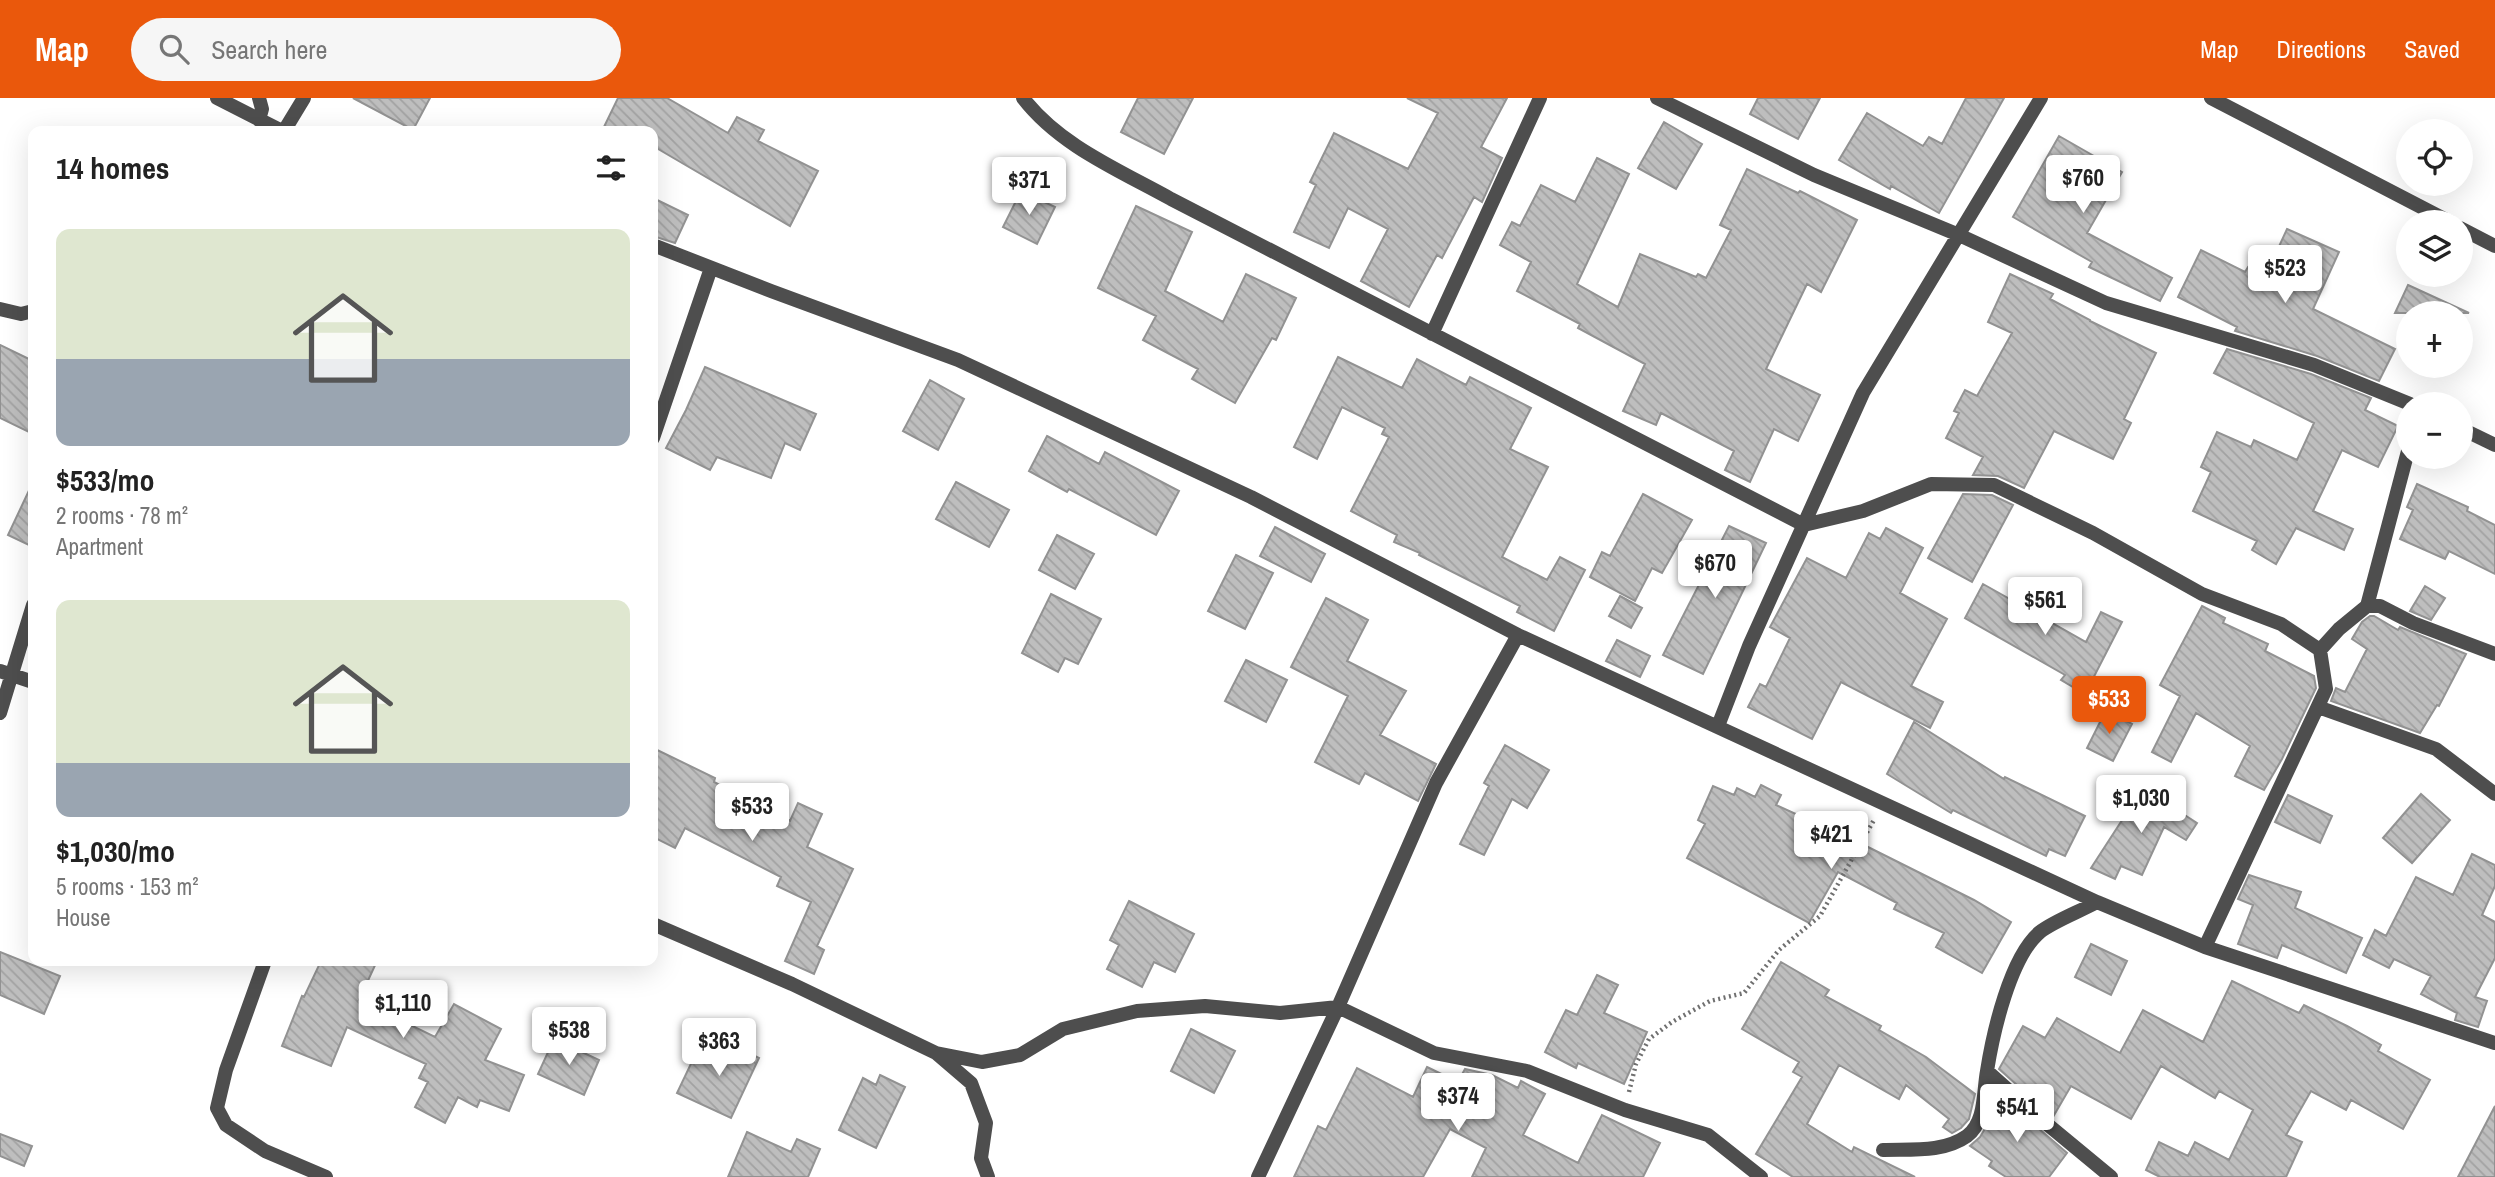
<!DOCTYPE html>
<html lang="en">
<head>
<meta charset="utf-8">
<style>
  :root { --surface:#fff; --page:#f6f6f6; --text:#222; --muted:#767676; --accent:#ea580c }
  body { margin:0; font-family:"Archivo Narrow",sans-serif; background:var(--page); color:var(--text); height:100vh; display:flex; flex-direction:column; font-size:26px; white-space:nowrap }
  * { box-sizing:border-box; margin:0 }
  p { font-size:23px; color:var(--muted) }
  .icon { flex:none; width:38px; height:38px; fill:none; stroke:currentColor; stroke-width:2; stroke-linecap:round; stroke-linejoin:round }
  .map { position:relative; flex:1; overflow:hidden }
  .panel { position:absolute; left:28px; top:28px; width:630px; height:840px; display:flex; flex-direction:column; background:var(--surface); border-radius:14px; box-shadow:0 7px 28px #0002 }
  .panel>* { flex:none }
  .buttons { position:absolute; left:2396px; top:21px; display:grid; gap:14px }
  .buttons a { display:grid; place-items:center; width:77px; height:77px; border-radius:50%; background:var(--surface); box-shadow:0 7px 28px #0002; font-size:35px }
  .price { position:absolute; translate:-50% -60px; padding:0 16px; border-radius:7px; background:#fff; color:#222; font-size:23px; line-height:46px; filter:drop-shadow(0 2px 4px #0008) }
  .price::after { content:''; position:absolute; left:50%; top:42px; width:21px; height:16px; margin-left:-10px; background:inherit; clip-path:polygon(0 0,100% 0,50% 100%) }
  .price.selected { background:var(--accent); color:#fff }
  ul { padding:0; list-style:none }
  li { display:grid; align-content:center; gap:14px; height:371px; padding:0 28px }
  li span { display:grid; place-items:center; height:217px; border-radius:14px; color:#555 }
  li>.icon { margin-inline-start:auto }
  span .icon { width:126px; height:126px; fill:#fffc; stroke-width:1 }
  li b { font-size:30px }
  h2 { display:flex; justify-content:space-between; align-items:center; height:84px; padding:0 28px; font-size:30px }
  header { display:flex; align-items:center; gap:42px; box-sizing:border-box; height:98px; padding:0 35px; background:var(--accent); color:#fff }
  header strong { font-size:33px }
  nav { display:flex; gap:38px; margin-inline-start:auto; font-size:24px }
  .search { width:490px; height:63px; background:var(--page); display:flex; align-items:center; gap:18px; box-sizing:border-box; padding:0 24px; border-radius:38px; color:var(--muted); font-size:26px }
  .map>svg:first-child { display:block }
</style>
</head>
<body>
<header>
<strong>Map</strong>
<div class="search"><svg class="icon" aria-label="search" viewBox="0 0 24 24"><circle cx="10" cy="10" r="6"/><path d="M15 15l6 6"/></svg>Search here</div>
<nav><a>Map</a><a>Directions</a><a>Saved</a></nav>
</header>
<div class="map">
<svg width="2495" height="1079" viewBox="0 0 2495 1079">
  <defs>
    <pattern id="building-back-hatch" width="6" height="6" patternUnits="userSpaceOnUse" patternTransform="scale(1.75)"><rect width="6" height="6" fill="#bebebe"/><path d="M-1 5l2 2M0 0l6 6M5-1l2 2" fill="none" stroke="#a2a2a2"/></pattern>
  </defs>
  <rect width="100%" height="100%" fill="#fff"/>
  <path fill="url(#building-back-hatch)" stroke="#929292" stroke-width="2" d="M 353,0 L 430,0 L 413,32 Z
    M 618,0 L 667,0 L 728,35 L 737,19 L 764,32 L 758,43 L 818,73 L 790,128 L 653,48 L 653,33 L 602,33 Z
    M 1138,0 L 1193,0 L 1164,56 L 1121,34 Z
    M 1407,0 L 1507,0 L 1481,49 L 1502,60 L 1482,104 L 1474,99 L 1442,160 L 1437,157 L 1409,209 L 1361,183 L 1388,131 L 1348,110 L 1329,150 L 1294,134 L 1316,87 L 1310,84 L 1334,35 L 1408,71 L 1438,15 Z
    M 1758,0 L 1820,0 L 1798,41 L 1750,16 Z
    M 1966,0 L 2004,0 L 1939,115 L 1891,88 L 1890,91 L 1839,62 L 1867,15 L 1923,48 L 1929,39 L 1942,46 Z
    M 1664,24 L 1702,46 L 1676,91 L 1638,70 Z
    M 2059,38 L 2122,74 L 2087,135 L 2172,180 L 2160,203 L 2089,169 L 2092,164 L 2013,119 Z
    M 1597,60 L 1629,76 L 1577,186 L 1618,209 L 1640,156 L 1696,179 L 1698,176 L 1706,180 L 1731,132 L 1720,127 L 1747,71 L 1798,95 L 1800,93 L 1857,122 L 1821,194 L 1807,186 L 1766,271 L 1820,297 L 1798,343 L 1774,331 L 1750,384 L 1725,372 L 1734,353 L 1661,315 L 1656,327 L 1623,313 L 1645,266 L 1578,230 L 1580,226 L 1517,193 L 1531,164 L 1500,147 L 1512,124 L 1520,128 L 1541,87 L 1575,104 Z
    M 1021,93 L 1055,109 L 1037,146 L 1003,129 Z
    M 653,100 L 688,117 L 675,145 L 653,138 Z
    M 1136,108 L 1192,134 L 1165,193 L 1223,224 L 1246,176 L 1296,200 L 1276,242 L 1272,240 L 1235,305 L 1192,281 L 1198,271 L 1143,242 L 1156,218 L 1098,190 Z
    M 2287,131 L 2339,154 L 2313,211 L 2395,251 L 2379,283 L 2317,258 L 2235,233 L 2237,229 L 2178,199 L 2201,152 L 2245,174 L 2248,169 L 2265,179 Z
    M 2010,176 L 2053,196 L 2050,201 L 2090,222 L 2090,223 L 2156,255 L 2124,321 L 2131,325 L 2113,361 L 2054,333 L 2024,390 L 1998,378 L 1973,377 L 1983,359 L 1946,340 L 1959,315 L 1954,313 L 1965,292 L 1977,298 L 2012,235 L 1988,224 Z
    M 2408,187 L 2469,215 L 2395,215 Z
    M 0,247 L 33,263 L 33,336 L 0,320 Z
    M 2227,251 L 2311,276 L 2371,300 L 2365,312 L 2398,328 L 2378,369 L 2342,352 L 2313,413 L 2353,431 L 2344,452 L 2296,430 L 2276,466 L 2252,452 L 2257,443 L 2193,413 L 2211,374 L 2201,369 L 2217,334 L 2251,349 L 2254,342 L 2297,362 L 2314,325 L 2214,275 Z
    M 1338,259 L 1402,290 L 1417,261 L 1466,287 L 1470,279 L 1531,310 L 1510,351 L 1548,369 L 1502,459 L 1547,482 L 1560,459 L 1585,472 L 1554,533 L 1517,514 L 1520,508 L 1419,457 L 1420,455 L 1394,444 L 1397,437 L 1351,413 L 1389,339 L 1382,336 L 1385,330 L 1342,309 L 1317,361 L 1294,349 Z
    M 705,269 L 816,316 L 800,352 L 785,345 L 771,380 L 717,359 L 710,372 L 666,350 L 686,312 Z
    M 930,282 L 964,301 L 938,352 L 903,333 Z
    M 1047,338 L 1099,366 L 1105,354 L 1179,393 L 1156,437 L 1069,391 L 1067,394 L 1029,373 Z
    M 33,384 L 33,449 L 8,437 Z
    M 956,384 L 1009,412 L 989,449 L 936,421 Z
    M 2417,386 L 2468,409 L 2467,413 L 2495,427 L 2495,476 L 2449,453 L 2445,461 L 2400,441 L 2413,412 L 2407,409 Z
    M 1643,396 L 1692,422 L 1662,475 L 1652,470 L 1635,503 L 1590,479 L 1602,454 L 1610,458 Z
    M 1963,396 L 1992,397 L 2013,407 L 1972,484 L 1928,460 Z
    M 1729,428 L 1766,445 L 1703,576 L 1663,557 Z
    M 1275,429 L 1325,456 L 1311,484 L 1260,458 Z
    M 1886,430 L 1923,450 L 1900,495 L 1947,521 L 1911,588 L 1943,604 L 1930,630 L 1841,584 L 1812,641 L 1748,609 L 1760,586 L 1766,589 L 1790,540 L 1770,529 L 1807,460 L 1846,480 L 1869,435 L 1880,441 Z
    M 1057,437 L 1094,456 L 1075,491 L 1039,472 Z
    M 1236,457 L 1273,475 L 1245,531 L 1208,513 Z
    M 1983,486 L 2086,544 L 2101,514 L 2122,524 L 2085,596 L 2061,582 L 2065,577 L 1965,520 Z
    M 2425,488 L 2445,500 L 2431,522 L 2410,513 Z
    M 1051,496 L 1101,521 L 1078,566 L 1065,560 L 1058,574 L 1022,555 Z
    M 1620,498 L 1642,510 L 1631,530 L 1609,518 Z
    M 1326,500 L 1368,522 L 1347,563 L 1406,593 L 1380,637 L 1436,666 L 1418,703 L 1365,675 L 1359,686 L 1315,664 L 1348,598 L 1291,569 Z
    M 2202,508 L 2225,520 L 2223,525 L 2268,546 L 2265,553 L 2314,578 L 2316,590 L 2282,661 L 2264,692 L 2235,678 L 2250,648 L 2196,615 L 2171,664 L 2152,654 L 2180,598 L 2160,587 Z
    M 2370,518 L 2374,518 L 2398,532 L 2400,529 L 2466,556 L 2439,608 L 2437,607 L 2420,635 L 2331,603 L 2336,590 L 2345,594 L 2367,551 L 2352,541 L 2362,524 Z
    M 1617,542 L 1650,558 L 1640,579 L 1606,563 Z
    M 1246,562 L 1287,582 L 1266,624 L 1225,603 Z
    M 2106,612 L 2132,626 L 2113,663 L 2087,650 Z
    M 1914,624 L 2004,681 L 2005,679 L 2085,718 L 2065,758 L 2049,751 L 2046,758 L 1953,712 L 1951,715 L 1887,676 Z
    M 1505,647 L 1549,672 L 1527,710 L 1512,701 L 1484,757 L 1460,746 L 1489,688 L 1484,685 Z
    M 653,650 L 715,680 L 714,684 L 790,723 L 798,705 L 822,716 L 807,749 L 853,771 L 817,848 L 824,852 L 814,876 L 785,863 L 811,804 L 777,788 L 781,779 L 685,730 L 675,750 L 653,739 Z
    M 1761,687 L 1781,697 L 1776,707 L 1868,749 L 1974,802 L 2011,824 L 1982,875 L 1936,849 L 1944,835 L 1894,811 L 1897,805 L 1838,774 L 1809,825 L 1687,760 L 1705,726 L 1698,722 L 1713,688 L 1734,697 L 1737,690 L 1755,699 Z
    M 2143,690 L 2197,725 L 2186,742 L 2164,729 L 2142,777 L 2121,768 L 2115,781 L 2091,770 Z
    M 2421,696 L 2450,722 L 2412,765 L 2383,740 Z
    M 2288,697 L 2332,718 L 2320,745 L 2275,724 Z
    M 2472,756 L 2495,767 L 2495,788 L 2482,817 L 2495,824 L 2495,860 L 2475,899 L 2487,903 L 2478,929 L 2455,922 L 2457,915 L 2421,896 L 2431,878 L 2394,861 L 2389,870 L 2363,857 L 2375,832 L 2386,838 L 2416,779 L 2453,797 Z
    M 2249,777 L 2301,794 L 2295,810 L 2362,840 L 2346,875 L 2282,847 L 2277,860 L 2238,846 L 2253,807 L 2238,801 Z
    M 1129,803 L 1194,836 L 1175,874 L 1154,864 L 1142,889 L 1107,871 L 1119,847 L 1110,842 Z
    M 2091,846 L 2127,863 L 2111,897 L 2075,879 Z
    M 0,854 L 60,878 L 44,916 L 0,897 Z
    M 321,863 L 377,863 L 359,902 L 435,939 L 454,906 L 501,931 L 485,962 L 524,977 L 509,1013 L 480,1002 L 477,1009 L 458,999 L 445,1025 L 415,1009 L 428,984 L 419,980 L 426,966 L 347,929 L 331,968 L 282,948 L 302,898 L 304,899 Z
    M 1781,864 L 1829,892 L 1825,898 L 1881,928 L 1879,932 L 1926,959 L 1975,996 L 1969,1021 L 1961,1030 L 1952,1035 L 1943,1029 L 1949,1021 L 1906,987 L 1899,1001 L 1839,967 L 1807,1026 L 1852,1054 L 1854,1049 L 1915,1079 L 1793,1079 L 1756,1056 L 1802,979 L 1793,974 L 1799,964 L 1742,931 Z
    M 1597,877 L 1618,887 L 1604,915 L 1647,934 L 1624,986 L 1578,965 L 1576,970 L 1545,954 L 1566,912 L 1577,917 Z
    M 2232,883 L 2299,915 L 2304,907 L 2347,928 L 2381,947 L 2378,953 L 2430,982 L 2403,1031 L 2351,1002 L 2346,1012 L 2311,993 L 2286,1037 L 2302,1044 L 2286,1079 L 2160,1079 L 2146,1072 L 2159,1044 L 2188,1058 L 2195,1044 L 2229,1062 L 2253,1012 L 2219,993 L 2215,1000 L 2161,968 L 2131,1021 L 2071,988 L 2053,1019 L 1999,971 L 2023,928 L 2045,940 L 2057,920 L 2120,955 L 2143,912 L 2203,944 Z
    M 1191,931 L 1235,953 L 1214,995 L 1171,973 Z
    M 554,941 L 599,962 L 584,997 L 538,976 Z
    M 720,941 L 759,960 L 731,1020 L 677,995 L 697,953 L 711,960 Z
    M 1427,969 L 1458,984 L 1465,971 L 1492,977 L 1518,990 L 1521,983 L 1545,996 L 1523,1037 L 1578,1065 L 1602,1017 L 1660,1045 L 1643,1079 L 1472,1079 L 1486,1050 L 1450,1031 L 1423,1079 L 1294,1079 L 1318,1028 L 1326,1032 L 1357,970 L 1413,999 Z
    M 880,977 L 905,989 L 876,1050 L 839,1032 L 863,980 L 876,987 Z
    M 1994,992 L 2067,1055 L 2049,1079 L 2006,1079 L 1989,1068 L 1992,1063 L 1970,1048 L 1980,1039 L 1986,1029 Z
    M 2495,1008 L 2495,1079 L 2458,1079 Z
    M 747,1034 L 791,1054 L 797,1041 L 820,1051 L 808,1079 L 728,1079 Z
    M 0,1036 L 32,1048 L 24,1068 L 0,1058 Z"/>
  <g fill="none" stroke-linecap="round" stroke-linejoin="round">
    <path stroke="#707070" stroke-width="4.5" stroke-dasharray="2 3.5" stroke-linecap="butt" d="M 1629,994 L 1636,966 L 1649,941 L 1672,924 L 1710,903 L 1744,895 L 1779,852 L 1820,818 L 1874,722"/>
    <path stroke="#4e4e4e" stroke-width="14" d="M 217,0 L 282,33
      M 1023,0 C 1060,48 1119,72 1171,101 L 1804,427 L 1863,413 L 1931,386 L 1994,387 L 2093,435 L 2202,496 L 2281,526 L 2320,552 L 2326,591 L 2205,849
      M 1657,0 L 1814,77 L 1959,137 L 2106,205 L 2314,267 L 2410,306
      M 2211,0 L 2450,124
      M 259,22 L 262,11 L 259,0
      M 284,33 L 304,0
      M 2460,130 L 2495,148
      M 653,147 L 771,193 L 958,262 L 1251,399 L 1518,537 L 2097,804 L 2205,849 L 2495,945
      M 0,211 L 21,216 L 33,213
      M 1432,236 L 1540,0
      M 2460,330 L 2495,347
      M 653,340 L 711,170
      M 2367,508 L 2408,353
      M 2320,552 L 2339,531 L 2367,508 L 2380,508 L 2413,525 L 2495,556
      M 0,573 L 33,584
      M 2318,609 L 2436,651 L 2495,696
      M 0,615 L 33,507
      M 1718,628 L 1749,548 L 1863,295 L 2041,0
      M 653,826 L 792,886 L 936,955 L 971,985 L 986,1025 L 981,1060 L 988,1079
      M 265,863 L 226,972 L 217,1010 L 226,1027 L 265,1053 L 326,1079
      M 936,955 L 982,964 L 1020,957 L 1063,931 L 1137,913 L 1205,908 L 1280,915 L 1338,909 L 1434,955 L 1527,973 L 1625,1012 L 1708,1037 L 1761,1079
      M 1987,973 L 2036,1017 L 2111,1079
      M 1883,1052 C 1911,1051 1943,1055 1967,1038 C 1986,1024 1983,994 1987,973 C 1993,935 2010,859 2040,834 C 2054,823 2081,813 2097,804
      M 1258,1079 L 1338,909 L 1436,685 L 1518,537"/>
  </g>
</svg>
<div class="buttons">
<a><svg class="icon" aria-label="locate" viewBox="0 0 24 24"><circle cx="12" cy="12" r="6"/><path d="M12 2v4M12 18v4M2 12h4M18 12h4"/></svg></a>
<a><svg class="icon" aria-label="layers" viewBox="0 0 24 24"><path d="M12 4l9 5-9 5-9-5zM3 14l9 5 9-5"/></svg></a>
<a>+</a>
<a>−</a>
</div>
<b class="price" style="left:2083px;top:117px">$760</b>
<b class="price" style="left:1029px;top:119px">$371</b>
<b class="price" style="left:2285px;top:207px">$523</b>
<b class="price" style="left:1715px;top:502px">$670</b>
<b class="price" style="left:2045px;top:539px">$561</b>
<b class="price selected" style="left:2109px;top:638px">$533</b>
<b class="price" style="left:2141px;top:737px">$1,030</b>
<b class="price" style="left:752px;top:745px">$533</b>
<b class="price" style="left:1831px;top:773px">$421</b>
<b class="price" style="left:403px;top:942px">$1,110</b>
<b class="price" style="left:569px;top:969px">$538</b>
<b class="price" style="left:719px;top:980px">$363</b>
<b class="price" style="left:1458px;top:1035px">$374</b>
<b class="price" style="left:2017px;top:1046px">$541</b>
<section class="panel">
<h2>14 homes<svg class="icon" aria-label="filters" viewBox="0 0 24 24"><path d="M4 7h16M4 17h16"/><circle cx="9" cy="7" r="2"/><circle cx="15" cy="17" r="2"/></svg></h2>
<ul>
<li><span style="background:linear-gradient(#dfe7d0 60%,#9aa5b1 0)"><svg class="icon" aria-label="home" viewBox="0 0 24 24"><path d="M3 11l9-7 9 7M6 9v11h12V9"/></svg></span><div><b>$533/mo</b><p>2 rooms · 78 m²</p><p>Apartment</p></div></li>
<li><span style="background:linear-gradient(#dfe7d0 75%,#9aa5b1 0)"><svg class="icon" aria-label="home" viewBox="0 0 24 24"><path d="M3 11l9-7 9 7M6 9v11h12V9"/></svg></span><div><b>$1,030/mo</b><p>5 rooms · 153 m²</p><p>House</p></div></li>
</ul>
</section>
</div>
</body>
</html>
